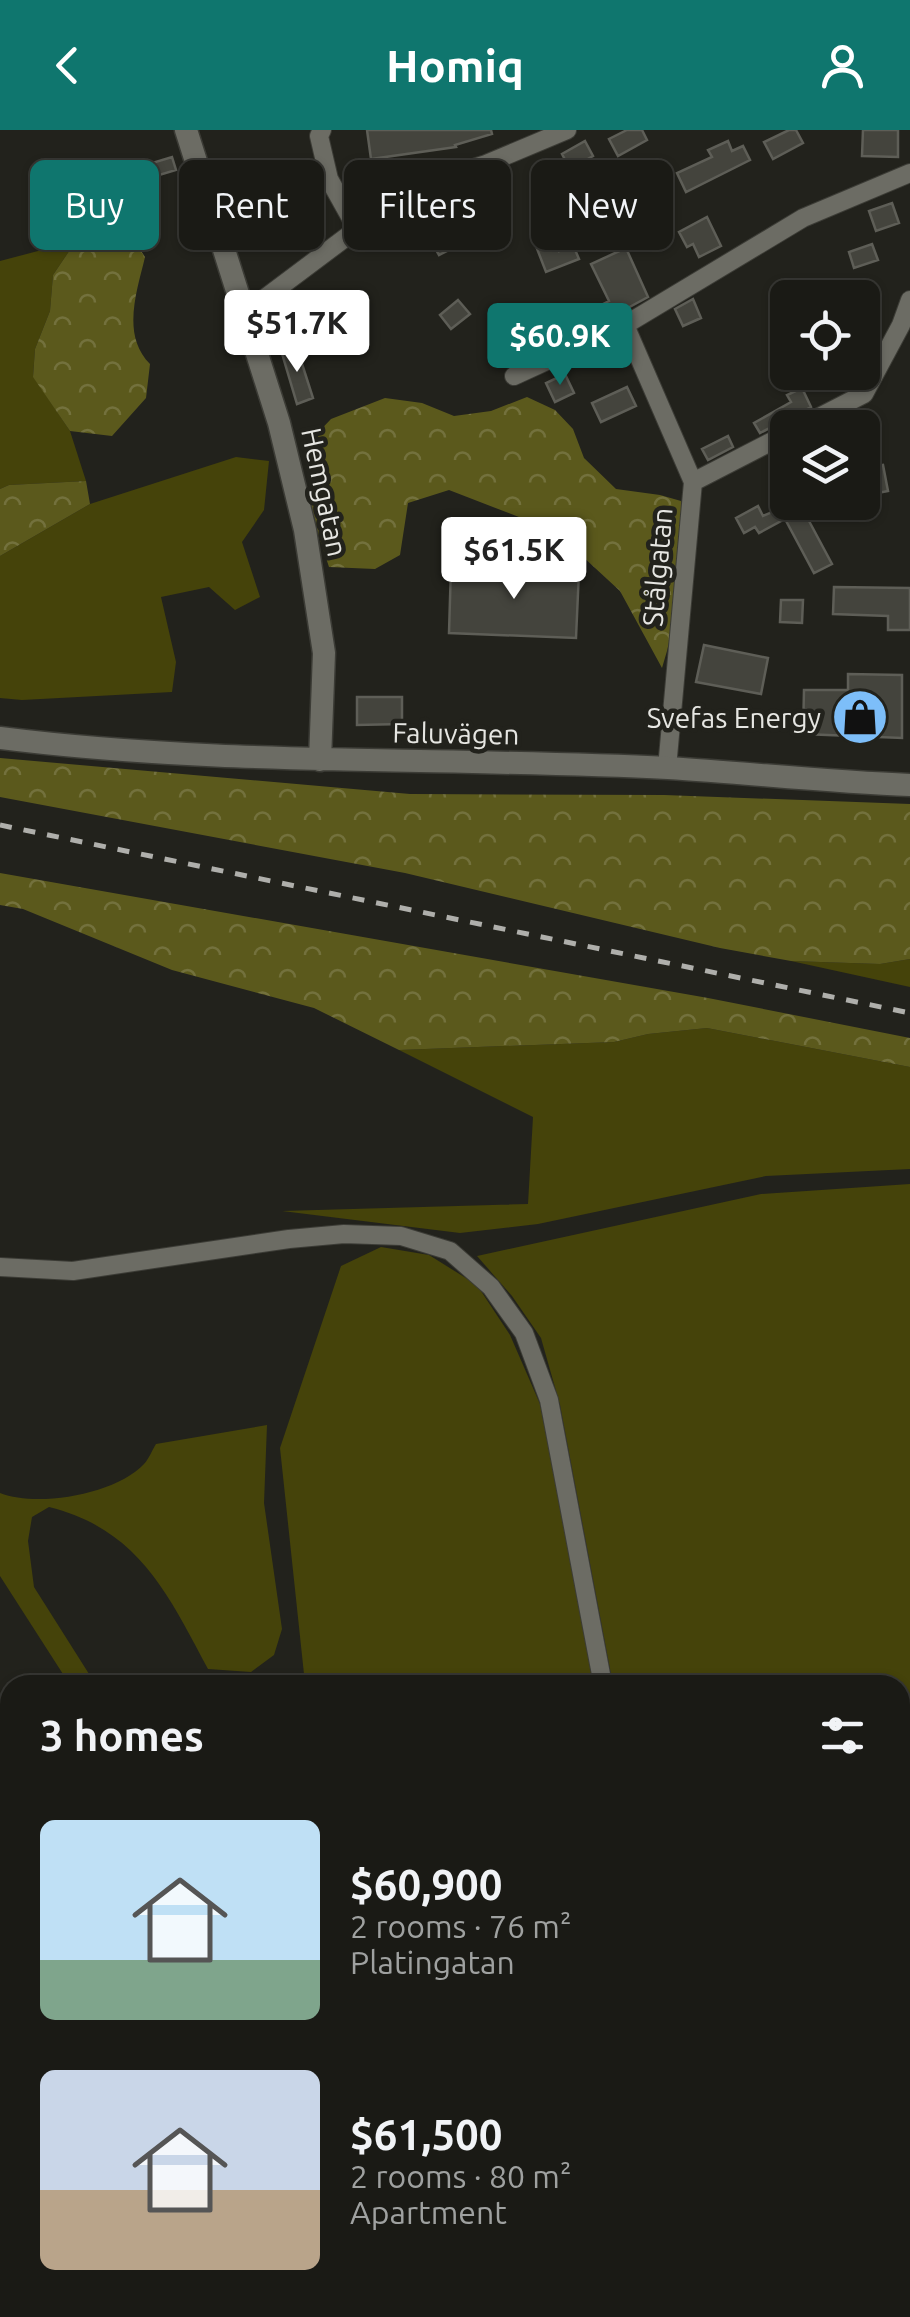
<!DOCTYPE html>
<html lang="en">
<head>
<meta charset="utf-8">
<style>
  :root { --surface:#1a1a15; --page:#23231e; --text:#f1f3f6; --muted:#9fa1a0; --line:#383834; --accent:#0f766e }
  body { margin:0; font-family:Ubuntu,sans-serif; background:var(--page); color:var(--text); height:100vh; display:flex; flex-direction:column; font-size:38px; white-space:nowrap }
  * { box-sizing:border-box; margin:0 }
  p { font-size:32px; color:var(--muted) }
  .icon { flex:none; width:55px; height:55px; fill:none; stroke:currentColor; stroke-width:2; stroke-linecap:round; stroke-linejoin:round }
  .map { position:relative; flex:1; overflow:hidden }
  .details { position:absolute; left:0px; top:1545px; width:910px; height:642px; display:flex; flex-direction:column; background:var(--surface); border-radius:30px 30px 0 0; box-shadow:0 2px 8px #0004,0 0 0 2px var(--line) }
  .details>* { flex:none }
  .banner { position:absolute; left:30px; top:30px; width:850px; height:90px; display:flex; gap:20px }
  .tools { position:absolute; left:770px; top:150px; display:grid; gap:20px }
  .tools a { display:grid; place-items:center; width:110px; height:110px; border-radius:15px; background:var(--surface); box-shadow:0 2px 8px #0004,0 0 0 2px var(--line); font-size:50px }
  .price { position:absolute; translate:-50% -85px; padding:0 22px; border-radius:10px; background:#fff; color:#222; font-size:32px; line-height:65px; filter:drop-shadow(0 2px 5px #0008) }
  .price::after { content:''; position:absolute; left:50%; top:60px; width:30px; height:22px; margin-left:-15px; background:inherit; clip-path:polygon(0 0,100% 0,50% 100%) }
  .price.active { background:var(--accent); color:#fff }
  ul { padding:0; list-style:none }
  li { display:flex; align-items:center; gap:30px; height:250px; padding:0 40px }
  li span { display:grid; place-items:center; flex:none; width:280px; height:200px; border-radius:15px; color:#555 }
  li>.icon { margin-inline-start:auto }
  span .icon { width:120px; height:120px; fill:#fffc; stroke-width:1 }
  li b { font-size:42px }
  h2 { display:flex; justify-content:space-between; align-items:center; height:120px; padding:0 40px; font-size:42px }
  .tag { padding:0 35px; border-radius:15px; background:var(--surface); box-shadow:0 2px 8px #0004,0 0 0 2px var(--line); font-size:35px; line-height:90px }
  .tag.active { background:var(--accent); color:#fff }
  header { display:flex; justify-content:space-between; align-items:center; height:130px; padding:0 40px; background:var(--accent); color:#fff; font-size:45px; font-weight:600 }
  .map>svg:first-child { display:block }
</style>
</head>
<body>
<header><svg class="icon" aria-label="back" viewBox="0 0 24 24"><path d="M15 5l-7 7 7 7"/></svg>Homiq<svg class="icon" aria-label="person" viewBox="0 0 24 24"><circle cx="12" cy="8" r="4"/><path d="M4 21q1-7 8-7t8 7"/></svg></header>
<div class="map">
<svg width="910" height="2187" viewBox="0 0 910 2187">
  <defs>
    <pattern id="forest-crowns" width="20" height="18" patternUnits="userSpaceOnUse" patternTransform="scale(2.5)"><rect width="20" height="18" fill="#5b591c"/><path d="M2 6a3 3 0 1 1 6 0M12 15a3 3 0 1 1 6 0" fill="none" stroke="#73713d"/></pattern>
  </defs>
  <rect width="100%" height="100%" fill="#22221c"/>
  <path fill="#45430a" d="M 76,111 L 53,145 L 50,181 L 35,219 L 33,246 L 70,301 L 86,351 L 9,355 L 0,359 L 0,131 Z
    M 236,327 L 269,331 L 264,380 L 242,412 L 260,467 L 235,480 L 209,457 L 161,467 L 176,532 L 172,562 L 22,570 L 0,568 L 0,426 L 90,374 Z
    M 910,829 L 910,857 L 791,831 L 880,834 Z
    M 707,898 L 910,937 L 910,1039 L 766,1046 L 538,1094 L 460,1103 L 282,1081 L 528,1074 L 533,987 L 399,920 L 614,912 L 648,904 Z
    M 910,1054 L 910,1727 L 900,1732 L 900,1555 L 613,1555 L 560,1275 L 541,1208 L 512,1166 L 477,1126 L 761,1064 Z
    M 381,1117 L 429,1125 L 477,1155 L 510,1205 L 540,1274 L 595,1555 L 296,1555 L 304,1544 L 280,1318 L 341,1136 Z
    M 267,1295 L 264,1373 L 282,1499 L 274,1525 L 251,1542 L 208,1539 C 168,1464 138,1399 49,1377 L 32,1387 L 28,1411 L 34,1457 L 96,1555 L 70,1555 L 0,1446 L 0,1363 C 38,1378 116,1364 144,1334 C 149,1329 152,1320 156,1314 Z"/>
  <path fill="url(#forest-crowns)" d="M 132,107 L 145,127 C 137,161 121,205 150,234 L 146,268 L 112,306 L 70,301 L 33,247 L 35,219 L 50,181 L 53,145 L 76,111 Z
    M 527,267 L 555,280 L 573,299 L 584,328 L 616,359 L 660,365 L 681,371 C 683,426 679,486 662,538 L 620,461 L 555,401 L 449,360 L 408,373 L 400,425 L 375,439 L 329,437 L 310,379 L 309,312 L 331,289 L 385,268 L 422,273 L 454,286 L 491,281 Z
    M 86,351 L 90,374 L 0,426 L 0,359 L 9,355 Z
    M 0,628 L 410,664 L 664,665 L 910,674 L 910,829 L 880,834 L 791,831 L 720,818 L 405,743 L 0,667 Z
    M 0,743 L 708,868 L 910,908 L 910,937 L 707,898 L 648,904 L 614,912 L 399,920 L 314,878 L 172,840 L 23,779 L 0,775 Z"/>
  <path fill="#44443d" stroke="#5e5e57" stroke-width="2.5" d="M 367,0 L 491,0 L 492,4 L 455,15 L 456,17 L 371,29 Z
    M 627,0 L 642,0 L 647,10 L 618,26 L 609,9 Z
    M 789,0 L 796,0 L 803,13 L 773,29 L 764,12 Z
    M 863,0 L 898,0 L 898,27 L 862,26 Z
    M 585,11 L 593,26 L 570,39 L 562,24 Z
    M 728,11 L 732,21 L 743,16 L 750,30 L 686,62 L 677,43 L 712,27 L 708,20 Z
    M 172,27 L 176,40 L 156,46 L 152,33 Z
    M 275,37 L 285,54 L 290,51 L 302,73 L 283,83 L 272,63 L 266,66 L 256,47 Z
    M 596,63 L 611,90 L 585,104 L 570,77 Z
    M 440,64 L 451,81 L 483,69 L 489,86 L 465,95 L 471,109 L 439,125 L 414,82 Z
    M 645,65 L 655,84 L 632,96 L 622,77 Z
    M 892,73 L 899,93 L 876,101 L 869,81 Z
    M 707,87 L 721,116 L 699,127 L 693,114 L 687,117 L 679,102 Z
    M 554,109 L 559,121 L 573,115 L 579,129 L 546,142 L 536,116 Z
    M 872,114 L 878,130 L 854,138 L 849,122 Z
    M 626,118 L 648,167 L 598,194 L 591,180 L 609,171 L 591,134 Z
    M 326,168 L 330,184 L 324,186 L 326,194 L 294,203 L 287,178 Z
    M 693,169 L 701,188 L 683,196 L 675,179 Z
    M 458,170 L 470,184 L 451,199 L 440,185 Z
    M 557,190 L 565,209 L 541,220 L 533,201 Z
    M 296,215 L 313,268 L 297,274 L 281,220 Z
    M 565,244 L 574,263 L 555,272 L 546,253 Z
    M 627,257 L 636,276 L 601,292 L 592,273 Z
    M 802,258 L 811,277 L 760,303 L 754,293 L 791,272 L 787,265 Z
    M 728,306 L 733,317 L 708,330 L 702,319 Z
    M 883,335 L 888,361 L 862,366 L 862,338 Z
    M 796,372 L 816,372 L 822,386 L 809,391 L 832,434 L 814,443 L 785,389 L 759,403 L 755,397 L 744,403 L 736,388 L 758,376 L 763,386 Z
    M 451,436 L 579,441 L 576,508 L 449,503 Z
    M 834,457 L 910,458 L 910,500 L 888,500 L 888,486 L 833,484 Z
    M 781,470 L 803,470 L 802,493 L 780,492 Z
    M 704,515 L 768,528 L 761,564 L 696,552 Z
    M 848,544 L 902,545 L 902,608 L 803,604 L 804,560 L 848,560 Z
    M 357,567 L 402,567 L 402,594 L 357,595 Z"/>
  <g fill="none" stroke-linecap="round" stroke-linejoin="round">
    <g stroke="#3c3c36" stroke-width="20">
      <path id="minor" d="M 322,0 L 319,6 L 329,49 L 357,99
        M 245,183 L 357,99 L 439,49 L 486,34 L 567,0
        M 625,195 L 693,352 L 667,638
        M 514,246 L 625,195 L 803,88 L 910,43
        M 798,298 L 864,264 L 901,195 L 910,170
        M 693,352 L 788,303
        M 0,1137 L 73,1141 L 289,1109 L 344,1104 L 401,1106 L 450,1121 L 491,1157 L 524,1203 L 549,1270 L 603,1555
        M 900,1744 L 910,1739"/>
    </g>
    <g stroke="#3c3c36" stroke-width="25">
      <path id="tertiary" d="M 186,0 L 279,293 L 305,400 L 324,523 L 320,630
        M 0,608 C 221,636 445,627 668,638 C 749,643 829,652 910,655
        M 0,1929 C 10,1990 10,2050 0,2111"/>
    </g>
    <use href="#minor" stroke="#6c6c64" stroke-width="18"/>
    <use href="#tertiary" stroke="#6c6c64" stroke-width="22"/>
    <path stroke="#afafab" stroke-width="5" stroke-dasharray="12 12" stroke-linecap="butt" d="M 0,695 L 910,883"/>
  </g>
  <defs>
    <g id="shop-disc" transform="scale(2.875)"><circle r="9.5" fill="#7dbef9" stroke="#22221c"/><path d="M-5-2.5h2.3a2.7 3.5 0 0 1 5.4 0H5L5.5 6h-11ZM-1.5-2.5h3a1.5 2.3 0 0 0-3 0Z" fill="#111"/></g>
  </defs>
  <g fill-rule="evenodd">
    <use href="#shop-disc" x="860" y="587"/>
  </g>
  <g text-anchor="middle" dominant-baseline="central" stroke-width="9" stroke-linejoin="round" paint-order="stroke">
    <g font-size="28" fill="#e6e6e2" stroke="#22221c">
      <text transform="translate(325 362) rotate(78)">Hemgatan</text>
      <text transform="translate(657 437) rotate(-85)">Stålgatan</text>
      <text transform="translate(456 603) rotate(1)">Faluvägen</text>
    </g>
    <g font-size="28" fill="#e6e6e2" stroke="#22221c" text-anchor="end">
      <text x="821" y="587">Svefas Energy</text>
    </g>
  </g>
</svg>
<div class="tools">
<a><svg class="icon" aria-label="locate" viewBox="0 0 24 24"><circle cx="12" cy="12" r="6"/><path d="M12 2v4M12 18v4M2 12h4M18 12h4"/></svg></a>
<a><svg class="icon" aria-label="layers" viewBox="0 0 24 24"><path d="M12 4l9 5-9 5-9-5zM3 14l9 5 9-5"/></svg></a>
</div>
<b class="price" style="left:297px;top:245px">$51.7K</b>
<b class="price active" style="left:560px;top:258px">$60.9K</b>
<b class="price" style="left:514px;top:472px">$61.5K</b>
<div class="banner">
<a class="tag active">Buy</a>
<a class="tag">Rent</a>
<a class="tag">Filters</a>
<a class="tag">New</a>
</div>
<section class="details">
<h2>3 homes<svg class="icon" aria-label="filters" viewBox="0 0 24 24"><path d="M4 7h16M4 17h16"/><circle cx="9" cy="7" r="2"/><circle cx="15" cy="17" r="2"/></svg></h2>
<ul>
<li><span style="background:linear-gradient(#bfe0f5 70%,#7fa58c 0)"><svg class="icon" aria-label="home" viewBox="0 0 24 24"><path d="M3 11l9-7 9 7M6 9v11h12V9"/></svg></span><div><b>$60,900</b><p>2 rooms · 76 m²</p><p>Platingatan</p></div></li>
<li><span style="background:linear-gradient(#c9d6e8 60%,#b9a48a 0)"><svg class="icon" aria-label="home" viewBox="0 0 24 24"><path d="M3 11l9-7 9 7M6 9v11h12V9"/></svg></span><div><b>$61,500</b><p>2 rooms · 80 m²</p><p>Apartment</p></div></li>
</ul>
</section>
</div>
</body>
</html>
